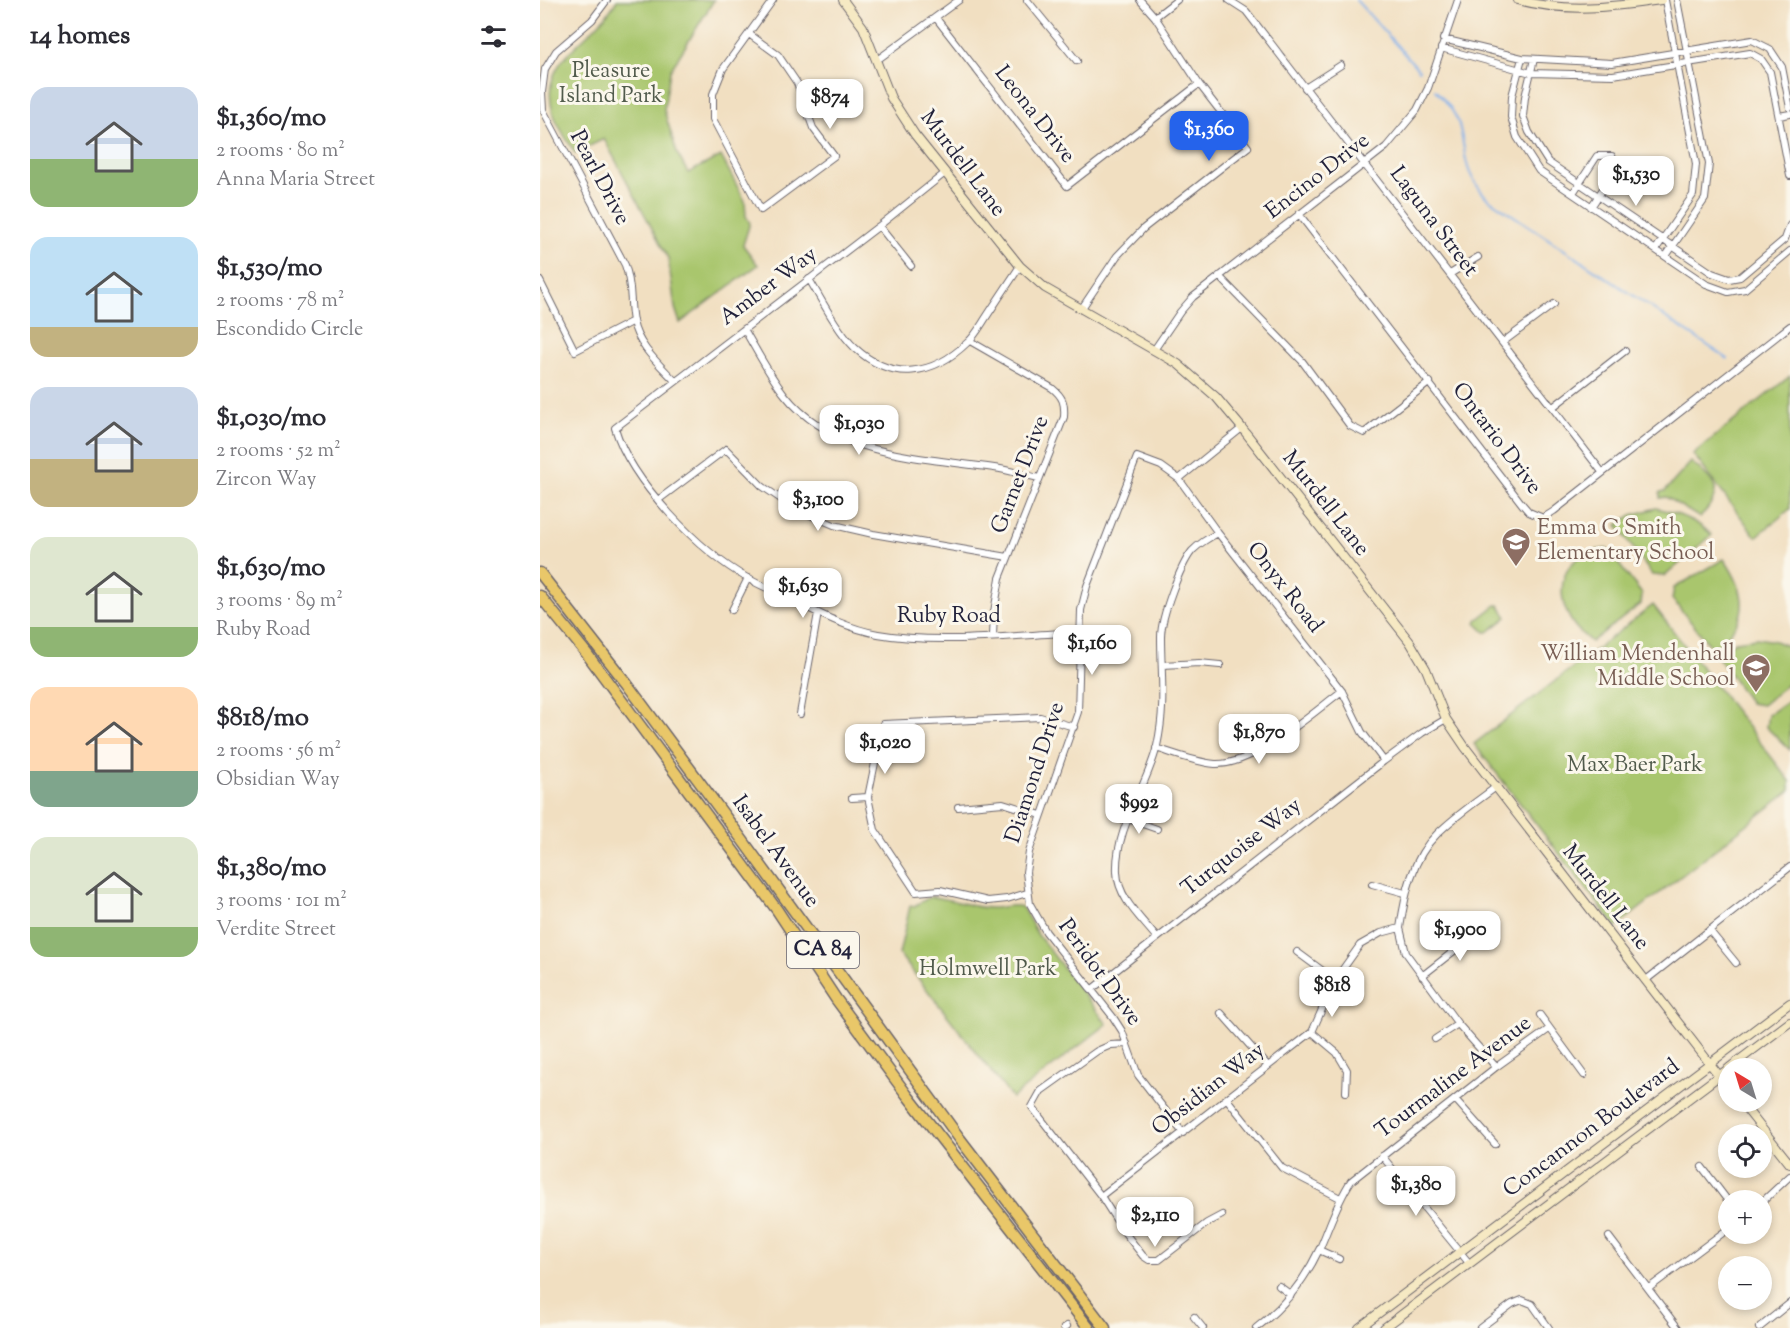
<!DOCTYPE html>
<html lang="en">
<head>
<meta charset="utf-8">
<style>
  :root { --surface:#fff; --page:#f7f7f7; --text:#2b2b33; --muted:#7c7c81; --accent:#2563eb }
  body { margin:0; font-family:"Sorts Mill Goudy",serif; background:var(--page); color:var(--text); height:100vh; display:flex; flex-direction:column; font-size:22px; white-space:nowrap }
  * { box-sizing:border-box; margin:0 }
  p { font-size:20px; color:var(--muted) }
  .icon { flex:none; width:33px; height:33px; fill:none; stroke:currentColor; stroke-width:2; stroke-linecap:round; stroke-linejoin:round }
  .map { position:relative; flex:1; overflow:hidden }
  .side { display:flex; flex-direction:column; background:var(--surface); width:540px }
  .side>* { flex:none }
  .needle { width:39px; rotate:322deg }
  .fabs { position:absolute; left:1178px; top:1058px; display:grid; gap:12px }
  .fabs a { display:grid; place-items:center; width:54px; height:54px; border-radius:50%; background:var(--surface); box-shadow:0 3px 9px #0003; font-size:30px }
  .price { position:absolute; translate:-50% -51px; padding:0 14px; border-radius:12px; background:#fff; color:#222; font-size:20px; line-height:39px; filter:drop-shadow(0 2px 3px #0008) }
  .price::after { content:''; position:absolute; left:50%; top:36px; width:18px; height:14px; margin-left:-9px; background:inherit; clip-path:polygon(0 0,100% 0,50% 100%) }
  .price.active { background:var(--accent); color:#fff }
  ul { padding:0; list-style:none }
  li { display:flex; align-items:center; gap:18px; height:150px; padding:0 30px }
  li span { display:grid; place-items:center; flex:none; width:168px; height:120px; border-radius:18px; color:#555 }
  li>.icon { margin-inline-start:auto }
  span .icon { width:72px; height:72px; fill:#fffc; stroke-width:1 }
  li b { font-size:26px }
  h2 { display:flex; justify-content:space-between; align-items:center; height:72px; padding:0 30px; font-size:26px }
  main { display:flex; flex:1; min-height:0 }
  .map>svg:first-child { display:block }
</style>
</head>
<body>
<main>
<section class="side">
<h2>14 homes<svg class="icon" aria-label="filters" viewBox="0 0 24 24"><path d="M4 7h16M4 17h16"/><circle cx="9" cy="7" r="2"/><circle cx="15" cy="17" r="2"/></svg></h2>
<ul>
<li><span style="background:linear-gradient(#c9d6e8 60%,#8fb573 0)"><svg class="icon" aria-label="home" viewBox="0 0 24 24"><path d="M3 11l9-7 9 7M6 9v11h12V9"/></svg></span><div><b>$1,360/mo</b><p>2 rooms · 80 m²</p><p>Anna Maria Street</p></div></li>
<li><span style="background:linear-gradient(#bfe0f5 75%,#c2b280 0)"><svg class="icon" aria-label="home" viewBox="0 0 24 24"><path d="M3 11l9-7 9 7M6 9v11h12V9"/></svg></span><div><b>$1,530/mo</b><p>2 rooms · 78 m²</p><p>Escondido Circle</p></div></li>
<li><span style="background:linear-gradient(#c9d6e8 60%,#c2b280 0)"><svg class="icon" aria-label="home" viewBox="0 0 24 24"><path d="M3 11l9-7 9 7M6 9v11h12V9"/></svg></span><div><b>$1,030/mo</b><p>2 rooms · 52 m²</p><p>Zircon Way</p></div></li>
<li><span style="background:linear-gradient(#dfe7d0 75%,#8fb573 0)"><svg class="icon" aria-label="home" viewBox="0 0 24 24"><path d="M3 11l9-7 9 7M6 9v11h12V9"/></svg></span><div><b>$1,630/mo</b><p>3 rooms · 89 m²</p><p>Ruby Road</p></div></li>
<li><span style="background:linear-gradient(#ffd9b3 70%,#7fa58c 0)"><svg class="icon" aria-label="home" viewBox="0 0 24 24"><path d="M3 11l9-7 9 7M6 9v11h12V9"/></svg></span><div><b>$818/mo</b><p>2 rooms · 56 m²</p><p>Obsidian Way</p></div></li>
<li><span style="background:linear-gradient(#dfe7d0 75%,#8fb573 0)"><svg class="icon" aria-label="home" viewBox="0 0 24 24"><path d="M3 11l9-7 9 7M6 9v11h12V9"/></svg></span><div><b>$1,380/mo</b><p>3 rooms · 101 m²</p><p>Verdite Street</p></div></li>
</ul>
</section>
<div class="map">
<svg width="1250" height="1328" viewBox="0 0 1250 1328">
  <rect width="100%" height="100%" fill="#fbf7ec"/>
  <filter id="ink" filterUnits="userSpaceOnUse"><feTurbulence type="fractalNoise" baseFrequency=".0167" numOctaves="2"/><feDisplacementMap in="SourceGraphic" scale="12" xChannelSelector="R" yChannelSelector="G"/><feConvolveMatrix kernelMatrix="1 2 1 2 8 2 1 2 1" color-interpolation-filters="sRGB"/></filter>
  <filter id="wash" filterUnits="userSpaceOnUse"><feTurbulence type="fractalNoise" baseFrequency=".008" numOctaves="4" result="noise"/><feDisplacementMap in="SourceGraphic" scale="24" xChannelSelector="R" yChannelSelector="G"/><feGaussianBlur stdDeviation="1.35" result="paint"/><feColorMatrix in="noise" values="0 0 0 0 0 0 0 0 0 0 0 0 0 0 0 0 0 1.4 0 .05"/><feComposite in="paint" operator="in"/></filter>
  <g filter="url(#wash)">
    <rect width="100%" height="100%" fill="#f1dfc1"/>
    <path fill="#a9c66d" stroke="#667454" stroke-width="1.5" d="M 77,0 L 174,0 L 130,71 L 124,110 L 137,153 L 148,173 L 181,156 L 205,201 L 206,216 L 210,223 L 203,245 L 218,265 L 140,323 L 135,308 L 128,258 L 64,139 L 35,153 C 27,140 18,127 13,113 C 0,67 35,50 60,22 C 67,16 72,8 77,0 Z
      M 1250,376 L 1250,509 L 1216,537 L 1153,454 Z
      M 1151,462 C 1178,484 1184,490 1160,518 L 1126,497 L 1120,498 L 1120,492 L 1125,491 Z
      M 1116,508 C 1137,513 1157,520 1172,535 L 1125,576 L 1112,575 L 1077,525 L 1092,515 Z
      M 1067,549 L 1102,594 L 1101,604 L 1051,642 C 1046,637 1039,632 1034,625 C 1010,591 1023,551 1067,549 Z
      M 1184,559 C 1209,595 1211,622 1172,648 L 1132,599 L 1134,588 Z
      M 956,605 L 959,605 L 967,617 L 948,632 L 945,632 L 936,623 L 937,620 Z
      M 1113,605 L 1250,781 L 1250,791 L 1076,927 L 934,744 Z
      M 1217,638 L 1235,641 L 1250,647 L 1250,682 L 1222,705 L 1210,703 L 1177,656 L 1196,641 Z
      M 1250,700 L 1250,750 L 1226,727 L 1228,715 Z
      M 390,897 C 412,897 431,909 453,908 C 463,908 473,903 482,907 L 498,935 L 567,1024 L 472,1098 L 359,954 L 370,906 L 374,906 Z"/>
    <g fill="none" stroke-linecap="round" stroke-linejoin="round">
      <path stroke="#7dade8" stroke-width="2" d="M 816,0 L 879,70
        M 895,90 C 905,100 915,111 919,125 C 928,158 921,169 947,198 L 1188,359"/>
    </g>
  </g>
  <g filter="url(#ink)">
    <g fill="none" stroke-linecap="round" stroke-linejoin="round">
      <g stroke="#6a646a" stroke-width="8">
        <path id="street" d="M 67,0 L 52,20 L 16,51 L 5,69 L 2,92 L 3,110 L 85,265 C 93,287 89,300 93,321 C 97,345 119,364 135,381
          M 487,0 L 537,61
          M 689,0 L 706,11 L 1062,472
          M 615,17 L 637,0
          M 396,18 L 527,186 L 659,84
          M 209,34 L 238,55 L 257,83 L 273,128 L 294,156 L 221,210 L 173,119 L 173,94 L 183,69 L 233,0
          M 903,39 L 982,58 L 1072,63 L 1212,40 L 1230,49 L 1242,67 L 1250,108
          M 901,48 L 991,73 L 1073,75 L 1210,53 L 1221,59 L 1230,72 L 1250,176
          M 982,58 L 972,96 L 971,117 L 977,137 L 999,171 L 1166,284 L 1188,292 L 1205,289 L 1250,251
          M 994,59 L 985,97 L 983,116 L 989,132 L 1008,162 L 1172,273 L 1189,279 L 1200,277 L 1245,239 L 1250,225
          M 337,60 L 419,0
          M 765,88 L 801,65
          M 1239,116 L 1250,114
          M 405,173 L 339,226 L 75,428 C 91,482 160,552 209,579 C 223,587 239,593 254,601 C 280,614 309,629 338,634 C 400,645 476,635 539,632
          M 1033,193 L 1057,156 L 1072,156 L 1077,168 L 1051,207
          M 759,214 L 982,504 L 989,512 L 1003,518 L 1014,511 L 1250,326
          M 339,226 L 371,266
          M 1116,249 L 1153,195 L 1156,164 L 1125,0
          M 1126,256 L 1165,199 L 1169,164 L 1137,0
          M 910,274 L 938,257
          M 679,276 L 762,361 L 810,426 L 824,433 L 890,382
          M 269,279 C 281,299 298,332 315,348 C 352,382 393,376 428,342 C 436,335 441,325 447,316 C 458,299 469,283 480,266
          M 0,281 L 35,351 L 93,321
          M 542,308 L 577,256 L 604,228 L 708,147 L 659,84 L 615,17 L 600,0
          M 204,329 C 217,351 229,375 245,395 C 294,457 382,457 454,468 C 469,470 484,475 499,478
          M 430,341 L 512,388 C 523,397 525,403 524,417 L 460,578 L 454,612 L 453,636
          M 963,342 L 1014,304
          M 614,350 L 640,312 L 653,297 L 846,147 L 877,110 L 888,88 L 918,0
          M 1013,407 L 1085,351
          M 639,479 L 702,428
          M 118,500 L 186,449 L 222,486 L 254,508 L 294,525 L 333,534 L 468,557
          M 192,610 L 208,578
          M 623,665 L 659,663 L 680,665
          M 260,714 L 278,613
          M 616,748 C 635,754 655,762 675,764 C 714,766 771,714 802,691
          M 312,798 L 328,797
          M 418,807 L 463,803 L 501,815
          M 588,819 L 617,829
          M 832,884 L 865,893
          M 487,893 L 467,899 L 448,901 L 400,890 L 376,892 L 335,830 L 328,797 L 343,724 L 500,717 L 534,727
          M 860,928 L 866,953 L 918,1024 L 956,1067
          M 1169,930 L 1196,963
          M 616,937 C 601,918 578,898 577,872 C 575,827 607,788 617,746 C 626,705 621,676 621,637 C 621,617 640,566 652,551 C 660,543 668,538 678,533
          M 757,952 L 795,980
          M 882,976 L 942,929
          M 1106,980 L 1250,867
          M 551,990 L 844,761 L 882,733 L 906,719
          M 681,1013 L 728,1066
          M 1000,1015 L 1044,1075
          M 772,1032 L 797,1053 L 807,1070 L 806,1092
          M 895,1039 L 918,1024
          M 587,1044 L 571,1045 L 557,1051 L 501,1091 L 492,1107 L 561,1196 L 582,1229 L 603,1256 L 609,1260 L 619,1260 L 667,1223 L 682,1215
          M 687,1099 L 742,1168 L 800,1198
          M 915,1099 L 955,1144
          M 643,1133 L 598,1075 L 582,1031 L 573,1017 L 506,932 L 490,904 L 486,872 L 489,852 L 538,712 L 541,610 L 547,586 L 597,457 L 621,466 L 639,479 L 678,533 L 802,691 L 822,732 L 844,761
          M 842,1156 L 929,1263
          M 1162,1167 L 1188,1201
          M 561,1196 L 772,1032 L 795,980 L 820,945 L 841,933 L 860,928 C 865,895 872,858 897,834 C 915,816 936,802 956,787
          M 1221,1203 L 1250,1176
          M 1069,1237 L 1138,1328
          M 779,1250 L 799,1259
          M 739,1286 L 751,1295
          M 1109,1288 L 1188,1229
          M 654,1317 L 663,1328
          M 524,1328 L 527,1326
          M 716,1328 C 744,1307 765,1280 780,1248 C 790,1225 797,1202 811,1181 L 956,1067 L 1009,1029
          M 940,1328 L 972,1304 L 982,1300 L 992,1304 L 1009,1328
          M 1219,1328 L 1250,1303"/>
      </g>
      <g stroke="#6a646a" stroke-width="10">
        <path id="secondary" d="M 303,0 L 323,27 L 351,98 L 375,135 L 480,266 L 505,288 L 638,364 L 676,397 L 702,428 L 870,642 L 886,669 L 906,719 L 925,747 L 1188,1087
          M 978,0 C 1027,13 1072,7 1121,0
          M 1189,1068 L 1250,1022
          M 1200,1101 L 1250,1164
          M 819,1328 L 1250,1003
          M 844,1328 L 1188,1069"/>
      </g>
      <g stroke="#6a646a" stroke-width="13">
        <path id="highway" d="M 0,573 L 87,684 L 201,838 L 420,1139 L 565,1328
          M 0,596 L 47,654 L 237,910 L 296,999 L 367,1095 L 549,1328"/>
      </g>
      <use href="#street" stroke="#fff" stroke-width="6"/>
      <use href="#secondary" stroke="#f6e9c3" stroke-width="8"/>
      <use href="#highway" stroke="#e9c769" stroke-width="10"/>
    </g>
  </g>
  <defs>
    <g id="school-pin" transform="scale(1.5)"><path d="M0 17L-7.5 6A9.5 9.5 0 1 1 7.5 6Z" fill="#8d6e63" stroke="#fbf7ec"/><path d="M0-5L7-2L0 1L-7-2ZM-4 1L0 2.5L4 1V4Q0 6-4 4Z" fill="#fff"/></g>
  </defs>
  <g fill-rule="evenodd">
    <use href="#school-pin" x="976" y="542"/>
    <use href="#school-pin" x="1216" y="668"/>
  </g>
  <g text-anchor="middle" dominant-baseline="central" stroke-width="6" stroke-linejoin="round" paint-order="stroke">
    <rect fill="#fbf7ec" stroke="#636270" stroke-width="1.5" x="247" y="932" width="72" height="36" rx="4.5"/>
    <g font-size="21" font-weight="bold" fill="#22223b">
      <text x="283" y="950">CA 84</text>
    </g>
    <g font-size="22" fill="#515b4c" stroke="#fbf7ec">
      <text x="71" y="72">Pleasure<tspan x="71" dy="25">Island Park</tspan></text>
      <text x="1095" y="766">Max Baer Park</text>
      <text x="448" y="970">Holmwell Park</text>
    </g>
    <g font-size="22" fill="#22223b" stroke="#fbf7ec">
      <text transform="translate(494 115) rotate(52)">Leona Drive</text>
      <text transform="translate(422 164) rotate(53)">Murdell Lane</text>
      <text transform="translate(778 177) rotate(-38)">Encino Drive</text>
      <text transform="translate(59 178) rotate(62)">Pearl Drive</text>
      <text transform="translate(893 222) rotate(53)">Laguna Street</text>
      <text transform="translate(229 287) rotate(-37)">Amber Way</text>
      <text transform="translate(956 439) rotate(53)">Ontario Drive</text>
      <text transform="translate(481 475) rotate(-69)">Garnet Drive</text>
      <text transform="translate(785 504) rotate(52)">Murdell Lane</text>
      <text transform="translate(744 588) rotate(52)">Onyx Road</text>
      <text x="409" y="617">Ruby Road</text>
      <text transform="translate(496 773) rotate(-72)">Diamond Drive</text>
      <text transform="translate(702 848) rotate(-38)">Turquoise Way</text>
      <text transform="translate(235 852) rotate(54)">Isabel Avenue</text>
      <text transform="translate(1065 898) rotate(52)">Murdell Lane</text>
      <text transform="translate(559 973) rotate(54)">Peridot Drive</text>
      <text transform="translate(914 1078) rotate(-37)">Tourmaline Avenue</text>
      <text transform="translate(669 1090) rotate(-38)">Obsidian Way</text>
      <text transform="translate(1052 1129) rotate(-37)">Concannon Boulevard</text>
    </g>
    <g font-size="22" fill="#785e54" stroke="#fbf7ec" text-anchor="start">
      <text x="997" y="529">Emma C Smith<tspan x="997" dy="25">Elementary School</tspan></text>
      <text x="1195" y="655" text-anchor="end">William Mendenhall<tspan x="1195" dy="25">Middle School</tspan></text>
    </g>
  </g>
</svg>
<div class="fabs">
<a><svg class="needle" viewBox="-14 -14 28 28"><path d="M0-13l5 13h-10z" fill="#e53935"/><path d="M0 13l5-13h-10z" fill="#7c7c81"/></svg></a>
<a><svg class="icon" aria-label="locate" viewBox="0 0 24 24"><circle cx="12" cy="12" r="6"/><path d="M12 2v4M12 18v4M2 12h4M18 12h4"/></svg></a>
<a>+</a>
<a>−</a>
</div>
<b class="price" style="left:290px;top:130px">$874</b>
<b class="price active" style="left:669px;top:162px">$1,360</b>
<b class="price" style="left:1096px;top:207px">$1,530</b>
<b class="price" style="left:319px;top:456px">$1,030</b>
<b class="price" style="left:278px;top:532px">$3,100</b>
<b class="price" style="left:263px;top:619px">$1,630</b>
<b class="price" style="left:552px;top:676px">$1,160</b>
<b class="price" style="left:719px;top:765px">$1,870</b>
<b class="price" style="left:345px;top:775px">$1,020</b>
<b class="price" style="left:599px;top:835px">$992</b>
<b class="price" style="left:920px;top:962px">$1,900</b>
<b class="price" style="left:792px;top:1018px">$818</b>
<b class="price" style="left:876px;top:1217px">$1,380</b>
<b class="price" style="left:615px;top:1248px">$2,110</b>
</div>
</main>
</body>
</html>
